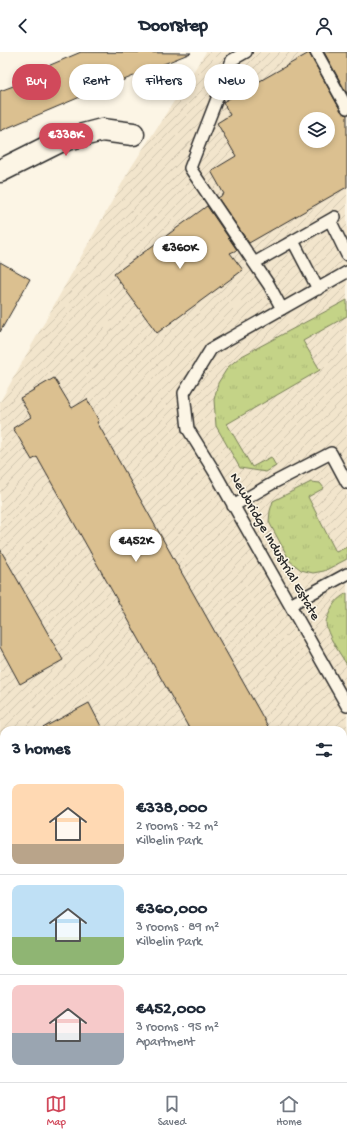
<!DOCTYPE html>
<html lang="en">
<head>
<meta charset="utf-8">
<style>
  :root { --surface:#fff; --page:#f6f6f7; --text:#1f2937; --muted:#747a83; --line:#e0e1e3; --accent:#d1495b }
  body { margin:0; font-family:"Gochi Hand",sans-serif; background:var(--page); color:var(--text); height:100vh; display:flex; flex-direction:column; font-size:15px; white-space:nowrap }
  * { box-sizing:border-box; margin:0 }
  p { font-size:13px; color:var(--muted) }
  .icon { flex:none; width:22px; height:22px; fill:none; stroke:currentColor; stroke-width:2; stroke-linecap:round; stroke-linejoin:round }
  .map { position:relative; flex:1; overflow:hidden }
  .panel { position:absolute; left:0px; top:674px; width:347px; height:356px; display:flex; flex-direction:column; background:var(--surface); border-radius:12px 12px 0 0; box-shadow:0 2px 6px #0003 }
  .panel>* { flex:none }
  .top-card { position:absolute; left:12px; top:12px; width:323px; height:36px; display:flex; gap:8px }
  .fabs { position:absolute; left:299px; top:60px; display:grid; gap:8px }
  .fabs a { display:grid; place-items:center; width:36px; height:36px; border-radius:50%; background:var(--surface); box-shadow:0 2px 6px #0003; font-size:20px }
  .price { position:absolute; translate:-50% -34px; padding:0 9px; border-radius:14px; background:#fff; color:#222; font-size:13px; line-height:26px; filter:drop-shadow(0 1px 2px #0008) }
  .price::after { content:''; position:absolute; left:50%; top:24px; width:12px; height:9px; margin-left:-6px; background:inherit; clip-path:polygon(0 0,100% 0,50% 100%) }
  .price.active { background:var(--accent); color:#fff }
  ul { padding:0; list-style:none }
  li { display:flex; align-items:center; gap:12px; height:100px; padding:0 12px }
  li+li { border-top:1px solid var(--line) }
  li span { display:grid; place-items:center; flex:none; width:112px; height:80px; border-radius:8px; color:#555 }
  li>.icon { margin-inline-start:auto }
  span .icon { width:48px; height:48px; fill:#fffc; stroke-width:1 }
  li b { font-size:17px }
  h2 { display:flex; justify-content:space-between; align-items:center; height:48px; padding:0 12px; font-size:17px }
  .chip { padding:0 14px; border-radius:18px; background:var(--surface); box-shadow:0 2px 6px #0003; font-size:14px; line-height:36px }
  .chip.active { background:var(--accent); color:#fff }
  header { display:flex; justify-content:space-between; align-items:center; height:52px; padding:0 12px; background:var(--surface); font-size:18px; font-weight:800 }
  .tab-bar { display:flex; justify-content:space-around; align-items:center; height:56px; border-top:1px solid var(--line); background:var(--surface); font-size:11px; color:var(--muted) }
  .tab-bar a { display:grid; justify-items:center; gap:2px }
  .tab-bar .active { color:var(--accent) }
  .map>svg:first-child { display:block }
</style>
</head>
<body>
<header><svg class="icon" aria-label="back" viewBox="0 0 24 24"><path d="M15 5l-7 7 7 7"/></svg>Doorstep<svg class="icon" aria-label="person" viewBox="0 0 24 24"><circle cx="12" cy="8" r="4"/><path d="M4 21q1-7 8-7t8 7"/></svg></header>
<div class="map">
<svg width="347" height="1030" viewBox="0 0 347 1030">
  <defs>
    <pattern id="industrial-furrows" width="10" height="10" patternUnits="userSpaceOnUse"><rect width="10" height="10" fill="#f2e5cc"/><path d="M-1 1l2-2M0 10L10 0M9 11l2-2" fill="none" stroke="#d0c5af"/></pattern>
    <pattern id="grass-tufts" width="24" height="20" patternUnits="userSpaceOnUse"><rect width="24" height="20" fill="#c4d387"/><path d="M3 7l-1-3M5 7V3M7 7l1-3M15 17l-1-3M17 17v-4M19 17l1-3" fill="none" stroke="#a9b575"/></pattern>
  </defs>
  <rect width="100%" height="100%" fill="#fcf5e5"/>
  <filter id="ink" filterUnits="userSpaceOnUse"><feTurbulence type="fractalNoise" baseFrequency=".025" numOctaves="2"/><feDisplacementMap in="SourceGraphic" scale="8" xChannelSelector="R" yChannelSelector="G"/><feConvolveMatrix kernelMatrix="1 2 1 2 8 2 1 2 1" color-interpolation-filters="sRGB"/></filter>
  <g filter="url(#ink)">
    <path fill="url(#industrial-furrows)" fill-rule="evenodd" d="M 206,0 L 347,0 L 347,1030 L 0,1030 L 0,350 L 130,117 ZM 306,67 L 328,67 L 328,89 L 306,89 ZM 4,678 L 343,678 L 343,1026 L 4,1026 Z"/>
    <path fill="url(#grass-tufts)" stroke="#787f59" d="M 347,248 L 347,264 L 303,289 L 320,318 L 227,372 L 252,415 L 271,405 L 276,414 L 266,420 L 240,416 L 216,374 L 214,348 L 218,331 L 228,315 L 240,305 Z
      M 311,430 L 320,431 L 324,436 L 308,445 L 336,500 L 347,495 L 347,507 L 324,519 L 313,521 L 301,518 L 290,509 L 269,470 L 270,459 L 273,449 Z
      M 347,541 L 347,613 C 341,603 326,582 326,571 C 326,568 328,564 329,562 C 333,551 337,547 347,541 Z
      M 343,791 L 347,798 L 347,824 L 343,826 Z"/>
    <path fill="#dbc090" stroke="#2b2b2b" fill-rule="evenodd" d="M 81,0 L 191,1 L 99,38 L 99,37 L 0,79 L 0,39 L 24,30 L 22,25 Z
      M 324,0 L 347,0 L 347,42 Z
      M 309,1 L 341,59 L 344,62 L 347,63 L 347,135 L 249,191 L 218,146 L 224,142 L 211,119 L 236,104 L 217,71 L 230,63 L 223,50 ZM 306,67 L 328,67 L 328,89 L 306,89 Z
      M 207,154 L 237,198 L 230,201 L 243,218 L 157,281 L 114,222 Z
      M 0,210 L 30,227 L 0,280 Z
      M 54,326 L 72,356 L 87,347 L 99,369 L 97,370 L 270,678 L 190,678 L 37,405 L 32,408 L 13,376 L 31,365 L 20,346 Z
      M 0,497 L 63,608 L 20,632 L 0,595 Z
      M 89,651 L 103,678 L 39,678 Z"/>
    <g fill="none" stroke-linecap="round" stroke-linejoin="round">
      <g stroke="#2b2b2b" stroke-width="14">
        <path id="lane" d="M 246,0 L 232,8 L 190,116 L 269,233 L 282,257
          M 316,0 L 347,56
          M 330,168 L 347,203
          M 293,189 L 318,237
          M 254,211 L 335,165
          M 347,220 L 211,297 L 184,341 L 188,377 L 214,419 L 347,654
          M 233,454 L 273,431 L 331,401 L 347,431
          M 290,553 L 347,522
          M 343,722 L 347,720
          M 343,766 L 347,774
          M 0,797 L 4,803
          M 0,985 L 4,979
          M 162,1026 L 167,1030
          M 339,1026 L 341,1030"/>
      </g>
      <g stroke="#2b2b2b" stroke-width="25">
        <path id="street" d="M 0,119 L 60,89 L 102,78 L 133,82"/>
      </g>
      <use href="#lane" stroke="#fcf5e5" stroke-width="11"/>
      <use href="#street" stroke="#fcf5e5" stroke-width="22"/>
    </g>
  </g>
  <g text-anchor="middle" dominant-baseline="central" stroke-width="3" stroke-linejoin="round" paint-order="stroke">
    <g font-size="14" fill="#2b2b2b" stroke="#fcf5e5">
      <text transform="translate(274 495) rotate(60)">Newbridge Industrial Estate</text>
    </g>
  </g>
</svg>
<div class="fabs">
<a><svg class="icon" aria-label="layers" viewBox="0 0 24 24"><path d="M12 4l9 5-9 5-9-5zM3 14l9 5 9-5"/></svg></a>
</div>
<b class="price active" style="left:66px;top:105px">€338K</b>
<b class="price" style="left:180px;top:218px">€360K</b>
<b class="price" style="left:136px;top:511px">€452K</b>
<div class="top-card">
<a class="chip active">Buy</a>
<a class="chip">Rent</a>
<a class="chip">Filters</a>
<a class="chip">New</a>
</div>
<section class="panel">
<h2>3 homes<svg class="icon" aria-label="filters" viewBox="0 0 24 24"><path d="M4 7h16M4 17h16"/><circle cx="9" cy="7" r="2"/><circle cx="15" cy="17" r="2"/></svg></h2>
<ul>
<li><span style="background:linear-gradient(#ffd9b3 75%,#b9a48a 0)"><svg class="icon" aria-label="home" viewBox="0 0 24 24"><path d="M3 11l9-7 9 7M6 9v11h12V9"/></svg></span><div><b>€338,000</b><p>2 rooms · 72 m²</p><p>Kilbelin Park</p></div></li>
<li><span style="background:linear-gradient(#bfe0f5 65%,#8fb573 0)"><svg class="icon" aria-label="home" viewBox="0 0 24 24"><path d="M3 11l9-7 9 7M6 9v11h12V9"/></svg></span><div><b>€360,000</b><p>3 rooms · 89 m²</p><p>Kilbelin Park</p></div></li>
<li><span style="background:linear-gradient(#f6c9c9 60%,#9aa5b1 0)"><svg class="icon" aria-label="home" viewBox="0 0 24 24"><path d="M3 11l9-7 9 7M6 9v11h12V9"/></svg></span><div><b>€452,000</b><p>3 rooms · 95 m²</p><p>Apartment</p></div></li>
</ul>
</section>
</div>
<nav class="tab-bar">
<a class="active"><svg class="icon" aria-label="map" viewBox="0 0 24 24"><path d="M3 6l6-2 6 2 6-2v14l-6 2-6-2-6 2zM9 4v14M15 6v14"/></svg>Map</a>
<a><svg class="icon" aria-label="saved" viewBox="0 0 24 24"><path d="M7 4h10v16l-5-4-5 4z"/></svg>Saved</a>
<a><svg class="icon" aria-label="home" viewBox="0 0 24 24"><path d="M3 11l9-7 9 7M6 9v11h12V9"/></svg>Home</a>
</nav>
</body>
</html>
